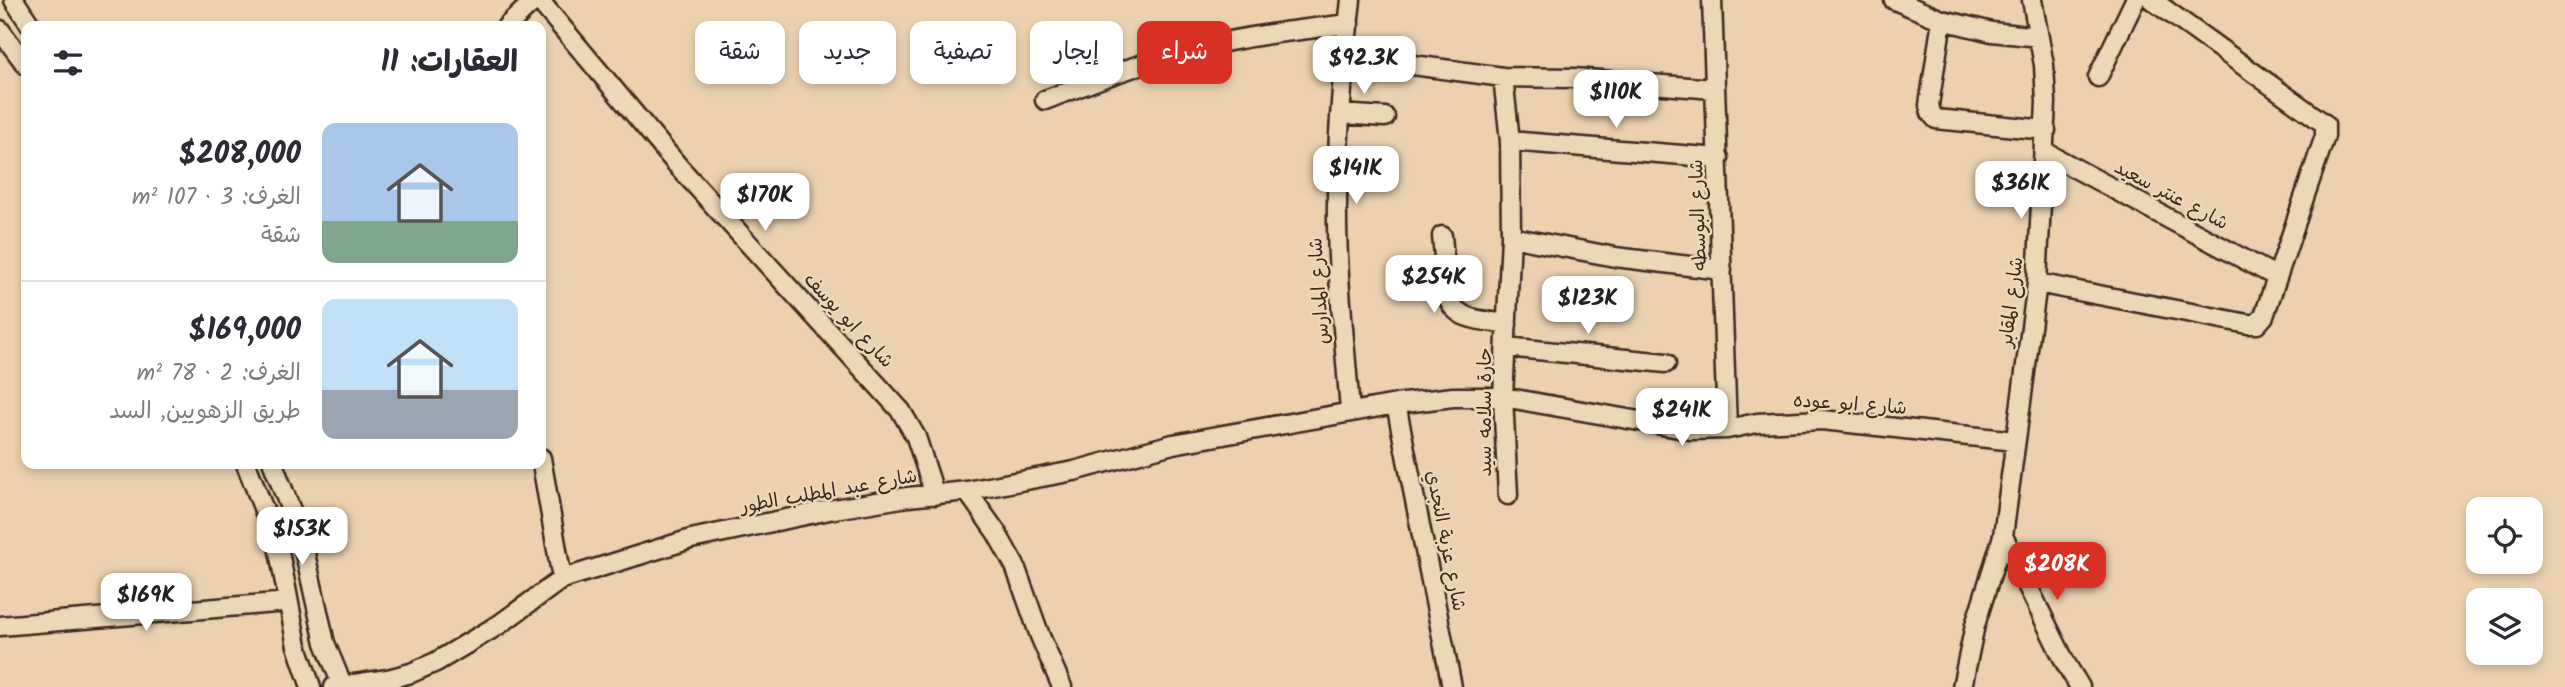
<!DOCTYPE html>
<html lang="ar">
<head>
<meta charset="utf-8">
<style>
  :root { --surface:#fff; --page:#f7f7f7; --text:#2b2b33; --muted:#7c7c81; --line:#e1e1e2; --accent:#d93025 }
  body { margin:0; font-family:Kalam,"Playpen Sans Arabic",sans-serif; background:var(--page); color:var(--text); direction:rtl; height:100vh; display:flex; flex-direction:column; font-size:26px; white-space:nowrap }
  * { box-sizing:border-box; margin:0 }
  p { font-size:23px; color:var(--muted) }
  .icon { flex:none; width:38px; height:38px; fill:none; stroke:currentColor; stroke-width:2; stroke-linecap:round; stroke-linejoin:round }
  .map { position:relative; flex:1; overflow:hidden; direction:ltr }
  .details { position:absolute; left:21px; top:21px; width:525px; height:448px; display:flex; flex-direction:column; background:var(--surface); border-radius:14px; box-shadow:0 4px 10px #0003; direction:rtl }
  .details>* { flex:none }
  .hud { position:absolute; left:567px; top:21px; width:665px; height:63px; direction:rtl; display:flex; gap:14px }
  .buttons { position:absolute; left:2466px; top:497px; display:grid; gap:14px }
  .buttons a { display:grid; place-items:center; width:77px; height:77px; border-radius:14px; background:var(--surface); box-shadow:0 4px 10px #0003; font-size:35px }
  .price { position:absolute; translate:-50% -60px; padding:0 16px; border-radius:14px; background:#fff; color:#222; font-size:23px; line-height:46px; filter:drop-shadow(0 2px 4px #0008) }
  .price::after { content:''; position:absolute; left:50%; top:42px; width:21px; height:16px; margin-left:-10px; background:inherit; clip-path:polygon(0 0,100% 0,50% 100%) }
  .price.current { background:var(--accent); color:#fff }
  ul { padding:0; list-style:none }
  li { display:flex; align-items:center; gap:21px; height:175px; padding:0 28px }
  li+li { border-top:2px solid var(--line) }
  li span { display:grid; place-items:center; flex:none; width:196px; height:140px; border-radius:14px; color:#555 }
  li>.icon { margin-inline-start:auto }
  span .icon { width:84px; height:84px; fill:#fffc; stroke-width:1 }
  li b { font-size:30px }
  h2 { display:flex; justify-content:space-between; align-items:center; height:84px; padding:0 28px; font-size:30px }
  .chip { padding:0 24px; border-radius:14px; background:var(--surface); box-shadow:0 4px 10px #0003; font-size:24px; line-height:63px }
  .chip.current { background:var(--accent); color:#fff }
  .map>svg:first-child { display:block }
</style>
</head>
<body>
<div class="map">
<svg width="2565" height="687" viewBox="0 0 2565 687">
  <rect width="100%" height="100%" fill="#ebd1b0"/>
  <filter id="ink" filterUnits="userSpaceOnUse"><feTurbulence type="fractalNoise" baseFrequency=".0143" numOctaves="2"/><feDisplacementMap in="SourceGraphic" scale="14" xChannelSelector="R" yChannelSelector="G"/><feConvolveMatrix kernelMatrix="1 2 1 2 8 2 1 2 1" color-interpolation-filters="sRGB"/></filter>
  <g filter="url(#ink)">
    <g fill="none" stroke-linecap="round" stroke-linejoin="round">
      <g stroke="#3b2a1e" stroke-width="23">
        <path id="street" d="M 14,0 L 31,26
          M 539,0 L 679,167 L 901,411 L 916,437 L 935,495
          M 1712,0 L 1727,429
          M 1894,0 L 1942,20 L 1992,32 L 2039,37
          M 1942,20 L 1929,105 L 1931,113 L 1936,119 L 2046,130
          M 507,26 L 535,0
          M 0,30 L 26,65
          M 1345,56 L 1503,77 L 1574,78 L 1714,89
          M 1503,77 L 1510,141 L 1511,237 L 1503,397 L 1508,495
          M 2098,77 L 2135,0
          M 1045,100 C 1094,81 1143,62 1194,49 C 1245,36 1297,30 1349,24
          M 1341,114 L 1385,117
          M 1510,141 L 1719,158
          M 2045,152 L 2277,277
          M 1442,236 L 1448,298 C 1457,322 1485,320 1507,324
          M 1511,237 L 1615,257 L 1722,270
          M 2037,283 L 2248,324 L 2257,324 L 2264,316 L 2325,136 L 2325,124 L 2152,0
          M 1506,347 L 1666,363
          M 1396,404 L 1452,687
          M 1350,411 C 1345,342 1336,272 1337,203 C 1337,135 1343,67 1351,0
          M 541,458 L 562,579
          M 246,464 L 278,546 L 297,646 L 311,687
          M 273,464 L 301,536 L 325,643 L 343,687
          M 967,491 L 996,532 L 1015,566 L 1040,636 L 1062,687
          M 2003,536 L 2066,664 L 2080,687
          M 0,626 L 288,602
          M 334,687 L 388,679 L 411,673 L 436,662 L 500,624 L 562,579 L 691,539 L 834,509 L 908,497 L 967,491 L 1074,471 L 1173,444 L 1396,404 L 1453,397 L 1503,397 L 1690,430 L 1727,429 L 1757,423 L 1822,420 L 2015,441
          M 1962,687 L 1975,625 L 2003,536 L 2037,283 L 2046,102 L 2044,65 L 2032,0"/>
      </g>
      <use href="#street" stroke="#ecd7b6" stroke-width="18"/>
    </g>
  </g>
  <g text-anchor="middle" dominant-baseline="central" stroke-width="5" stroke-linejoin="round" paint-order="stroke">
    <g font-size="19" fill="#3b2a1e" stroke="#ecd7b6">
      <text transform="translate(2171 196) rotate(28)">شارع عنتر سعيد</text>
      <text transform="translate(1699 215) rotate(-92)">شارع البوسطه</text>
      <text transform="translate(1320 291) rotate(-94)">شارع المدارس</text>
      <text transform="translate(2012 302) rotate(-83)">شارع المقابر</text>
      <text transform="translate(848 321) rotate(47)">شارع ابو يوسف</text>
      <text transform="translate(1850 405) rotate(4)">شارع ابو عوده</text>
      <text transform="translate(1486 412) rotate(-90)">حارة سلامه سيد</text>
      <text transform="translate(829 492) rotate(-10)">شارع عبد المطلب الطور</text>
      <text transform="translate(1445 541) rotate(79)">شارع عزبة النجدي</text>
    </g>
  </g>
</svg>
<div class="buttons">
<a><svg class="icon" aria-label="locate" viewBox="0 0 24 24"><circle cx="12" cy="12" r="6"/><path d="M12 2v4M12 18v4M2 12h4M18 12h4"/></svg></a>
<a><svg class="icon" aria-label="layers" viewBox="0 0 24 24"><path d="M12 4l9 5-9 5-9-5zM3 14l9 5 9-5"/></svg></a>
</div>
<b class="price" style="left:1364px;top:96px">$92.3K</b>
<b class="price" style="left:1616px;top:130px">$110K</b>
<b class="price" style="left:1356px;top:206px">$141K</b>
<b class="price" style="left:2021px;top:221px">$361K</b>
<b class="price" style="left:765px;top:233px">$170K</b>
<b class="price" style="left:1434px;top:315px">$254K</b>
<b class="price" style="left:1588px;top:336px">$123K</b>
<b class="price" style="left:1682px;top:448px">$241K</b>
<b class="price" style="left:302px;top:567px">$153K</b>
<b class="price current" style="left:2057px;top:602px">$208K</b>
<b class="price" style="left:146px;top:633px">$169K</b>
<div class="hud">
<a class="chip current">شراء</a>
<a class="chip">إيجار</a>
<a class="chip">تصفية</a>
<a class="chip">جديد</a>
<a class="chip">شقة</a>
</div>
<section class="details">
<h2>العقارات: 11<svg class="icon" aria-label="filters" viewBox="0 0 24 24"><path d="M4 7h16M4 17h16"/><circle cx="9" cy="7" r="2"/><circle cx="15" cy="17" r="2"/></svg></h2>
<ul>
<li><span style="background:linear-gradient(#a9c7e8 70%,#7fa58c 0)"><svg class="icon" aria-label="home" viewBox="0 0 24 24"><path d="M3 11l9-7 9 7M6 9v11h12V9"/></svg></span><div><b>$208,000</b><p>الغرف: 3 · 107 m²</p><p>شقة</p></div></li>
<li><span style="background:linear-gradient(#bfe0f5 65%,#9aa5b1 0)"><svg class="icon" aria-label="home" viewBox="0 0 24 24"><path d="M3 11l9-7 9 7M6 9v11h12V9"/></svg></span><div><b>$169,000</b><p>الغرف: 2 · 78 m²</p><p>طريق الزهويين, السد</p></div></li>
</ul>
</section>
</div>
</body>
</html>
